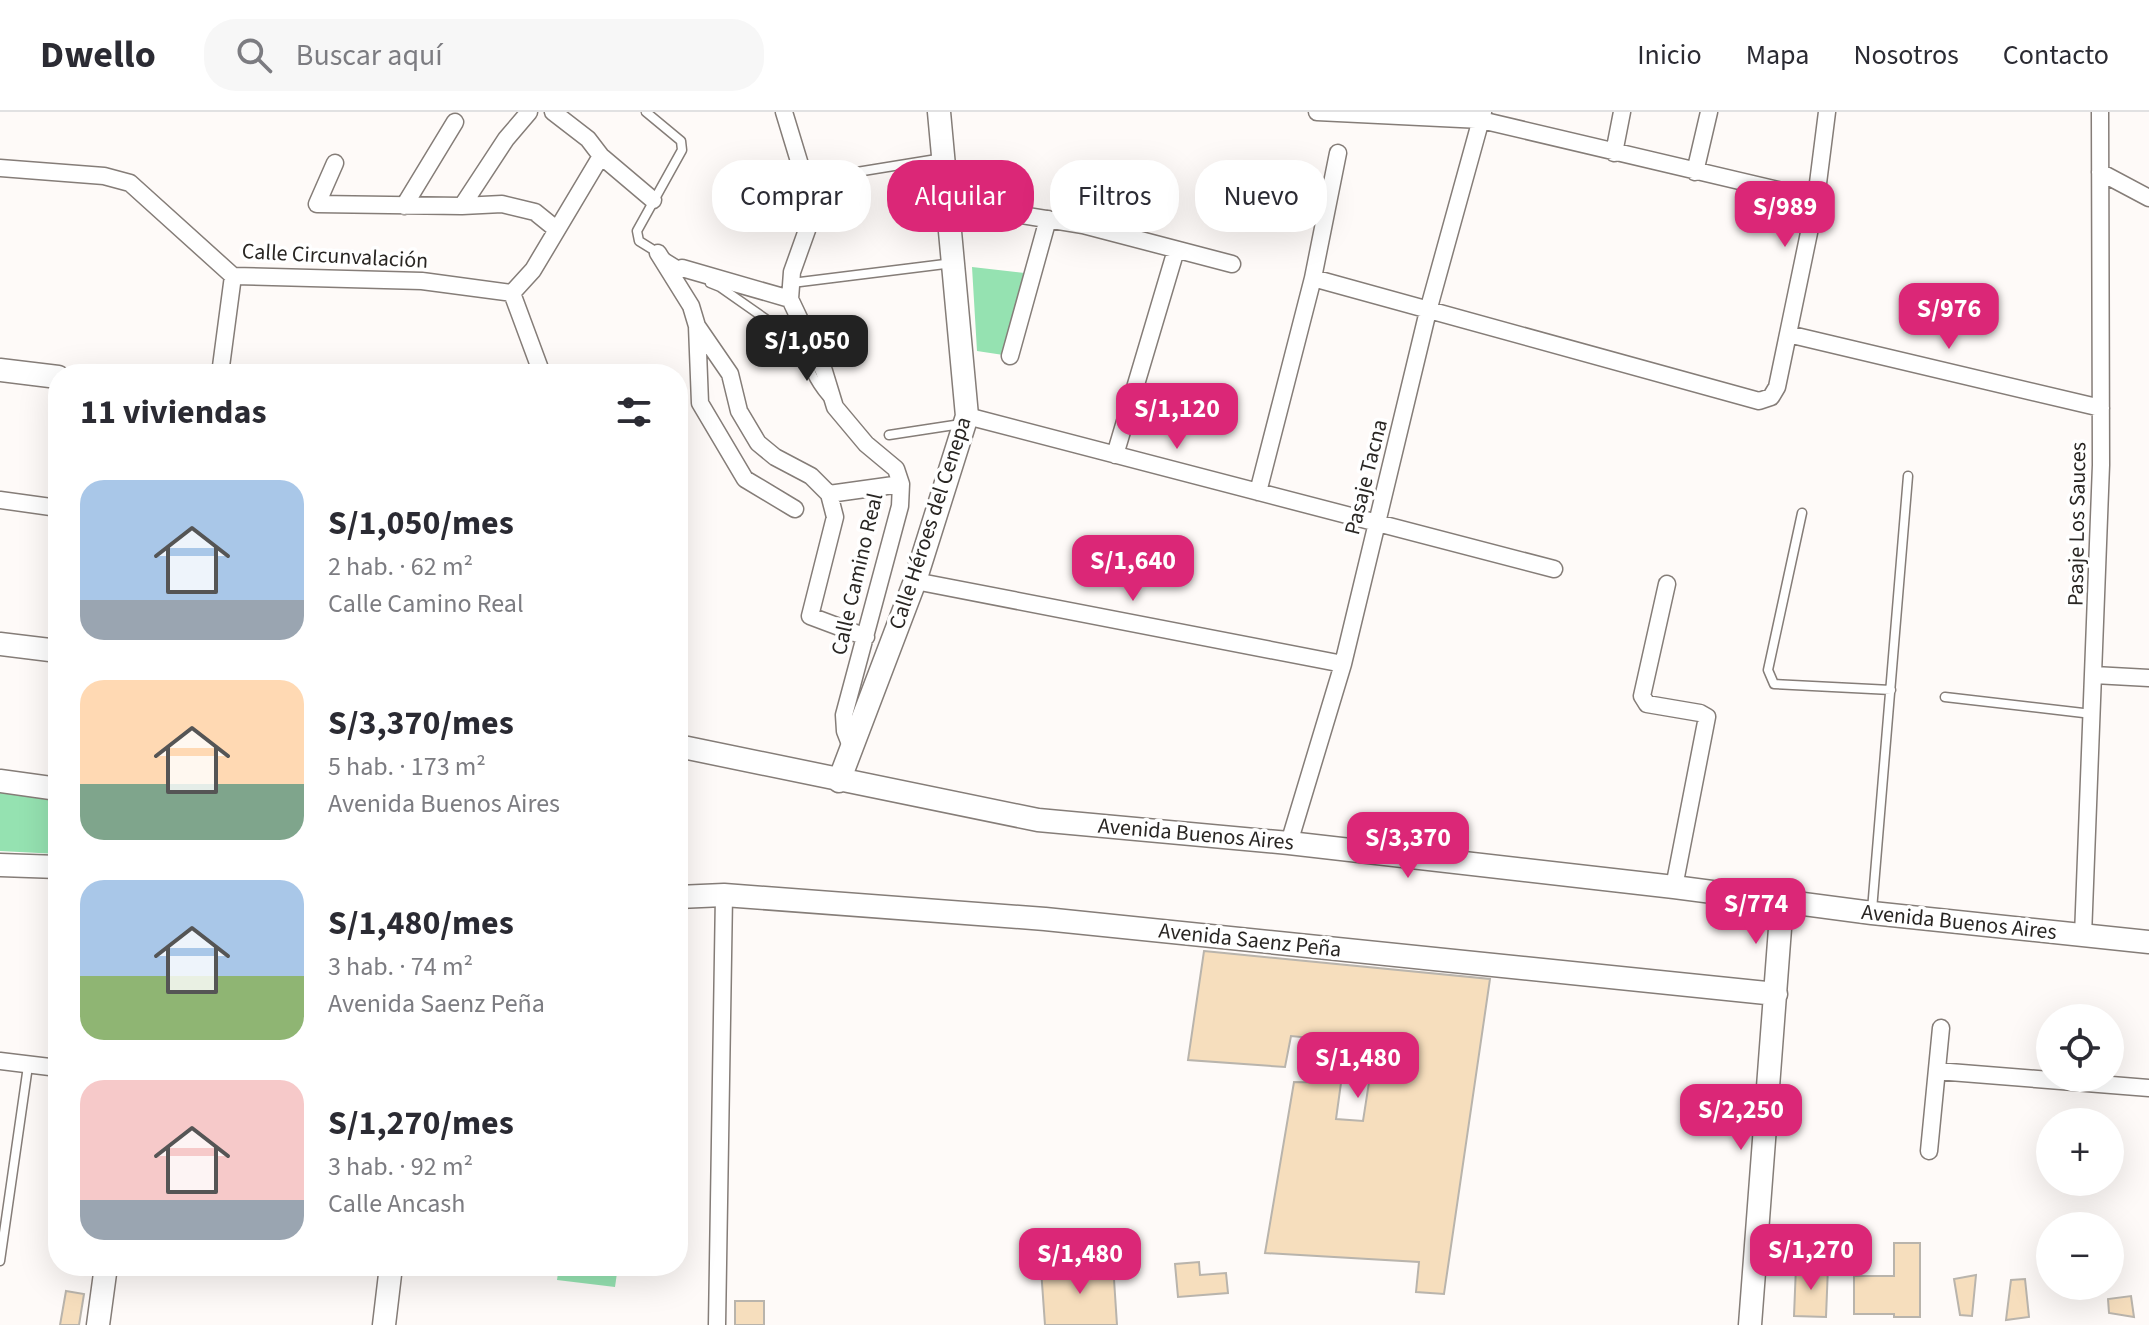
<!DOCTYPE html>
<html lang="es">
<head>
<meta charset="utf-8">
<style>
  :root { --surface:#fff; --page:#f7f7f7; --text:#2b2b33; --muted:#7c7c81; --line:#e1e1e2; --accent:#db2777 }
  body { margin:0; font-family:"Source Sans 3",sans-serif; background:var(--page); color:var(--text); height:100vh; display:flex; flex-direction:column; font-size:30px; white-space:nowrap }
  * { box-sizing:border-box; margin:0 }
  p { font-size:26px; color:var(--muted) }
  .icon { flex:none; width:44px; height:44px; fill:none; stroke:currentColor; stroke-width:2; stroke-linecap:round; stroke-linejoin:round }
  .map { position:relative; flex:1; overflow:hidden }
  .sheet { position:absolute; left:48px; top:252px; width:640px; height:912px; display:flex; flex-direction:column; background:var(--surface); border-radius:32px; box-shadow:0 8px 32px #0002 }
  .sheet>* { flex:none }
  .banner { position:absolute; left:712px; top:48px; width:760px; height:72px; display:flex; gap:16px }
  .fabs { position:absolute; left:2036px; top:892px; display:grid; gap:16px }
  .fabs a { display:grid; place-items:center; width:88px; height:88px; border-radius:50%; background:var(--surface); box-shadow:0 8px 32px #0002; font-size:40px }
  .price { position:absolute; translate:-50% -68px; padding:0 18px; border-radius:16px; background:var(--accent); color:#fff; font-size:26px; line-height:52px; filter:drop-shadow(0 2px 4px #0008) }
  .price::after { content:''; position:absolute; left:50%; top:48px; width:24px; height:18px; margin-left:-12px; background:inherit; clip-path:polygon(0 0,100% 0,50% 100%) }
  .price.selected { background:#222; color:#fff }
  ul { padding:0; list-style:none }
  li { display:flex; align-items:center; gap:24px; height:200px; padding:0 32px }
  li span { display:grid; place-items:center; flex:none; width:224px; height:160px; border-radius:24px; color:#555 }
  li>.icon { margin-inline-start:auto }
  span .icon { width:96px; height:96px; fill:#fffc; stroke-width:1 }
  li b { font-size:34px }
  h2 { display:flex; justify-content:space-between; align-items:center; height:96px; padding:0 32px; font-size:34px }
  .pill { padding:0 28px; border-radius:32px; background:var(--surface); box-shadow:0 8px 32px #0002; font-size:28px; line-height:72px }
  .pill.selected { background:var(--accent); color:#fff }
  header { display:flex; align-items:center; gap:48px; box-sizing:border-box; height:112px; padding:0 40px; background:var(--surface); border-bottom:2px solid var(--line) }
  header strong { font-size:38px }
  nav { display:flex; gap:44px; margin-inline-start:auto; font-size:28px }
  .search { width:560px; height:72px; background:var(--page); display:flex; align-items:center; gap:20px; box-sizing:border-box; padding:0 28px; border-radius:32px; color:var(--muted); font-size:30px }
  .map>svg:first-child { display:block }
</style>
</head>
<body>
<header>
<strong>Dwello</strong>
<div class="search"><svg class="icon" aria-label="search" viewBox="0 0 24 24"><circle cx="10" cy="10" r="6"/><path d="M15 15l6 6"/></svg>Buscar aquí</div>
<nav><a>Inicio</a><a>Mapa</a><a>Nosotros</a><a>Contacto</a></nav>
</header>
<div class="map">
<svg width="2149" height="1213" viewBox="0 0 2149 1213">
  <rect width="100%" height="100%" fill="#fefaf8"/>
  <path fill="#95e2b1" d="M 972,155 L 1033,162 L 1010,244 L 977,239 Z
    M 0,675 L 58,682 L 58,742 L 0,739 Z
    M 559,1154 L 618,1154 L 615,1175 L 557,1168 Z"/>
  <path fill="#f6debd" stroke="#b9b4ac" stroke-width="2" d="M 1204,839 L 1490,867 L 1444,1182 L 1416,1180 L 1419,1150 L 1265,1141 L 1294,970 L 1341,971 L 1336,1007 L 1363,1009 L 1375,932 L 1291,924 L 1285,955 L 1188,948 Z
    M 1894,1131 L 1920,1131 L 1920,1205 L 1894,1205 L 1894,1202 L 1854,1202 L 1854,1164 L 1894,1164 Z
    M 1199,1150 L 1200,1163 L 1226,1161 L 1228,1181 L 1178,1185 L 1175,1152 Z
    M 1113,1152 L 1117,1213 L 1045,1213 L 1041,1157 Z
    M 1796,1154 L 1828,1155 L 1826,1205 L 1794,1204 Z
    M 1976,1163 L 1972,1204 L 1960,1203 L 1954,1167 Z
    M 2025,1167 L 2029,1205 L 2006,1208 L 2011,1168 Z
    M 66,1179 L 84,1182 L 79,1213 L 60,1213 Z
    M 2131,1184 L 2134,1205 L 2109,1201 L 2108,1187 Z
    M 735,1189 L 764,1189 L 764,1213 L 735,1213 Z"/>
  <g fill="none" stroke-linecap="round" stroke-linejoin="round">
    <g stroke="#857d78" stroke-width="11">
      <path id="lane" d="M 646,0 L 681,29 L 682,38 L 637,119 L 639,129 L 684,157
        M 820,66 L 943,46
        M 710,171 L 720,175 L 803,233 C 806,253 814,270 827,285
        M 792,171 L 953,151
        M 889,323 L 961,312
        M 1802,401 L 1768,558 L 1774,572 L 1891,578
        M 1945,585 L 2092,602
        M 1872,798 L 1908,364
        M 0,1149 L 28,954"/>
    </g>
    <g stroke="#857d78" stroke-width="19">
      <path id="street" d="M 553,0 L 588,27 L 601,44 L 653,88
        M 784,0 L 812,92 L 812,104 L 792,160 L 790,187 L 824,259 L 835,295 L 866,332 L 896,357 L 901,372 L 900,394 L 844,603 L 845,619 L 852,637
        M 1317,0 L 1481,8 L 1816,87
        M 1614,41 L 1622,0
        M 335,51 L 317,92 L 462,94 L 502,92 L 535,100 L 556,117
        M 0,56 L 104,64 L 130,71 L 233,164 L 422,169 L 512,181 L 542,262
        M 1695,60 L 1709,0
        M 2100,60 L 2149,86
        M 948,91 L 1083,113 L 1232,152
        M 404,94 L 455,10
        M 462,94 L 506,27 L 529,0
        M 658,141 L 691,194 L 697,214 L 700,291 L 745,367 L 795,397
        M 682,156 L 790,187
        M 1313,166 L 1759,289 L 1771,285 L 1777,275 L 1816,87 L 1827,0
        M 512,181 L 533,158 L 601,44
        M 697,214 L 730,262 L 739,299 L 758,331 L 775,345 L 811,364 L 829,382 L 835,405 L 810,504 L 866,525
        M 1788,222 L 2101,296
        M 1010,244 L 1048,107
        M 220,262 L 233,164
        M 967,304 L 1554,457
        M 1115,343 L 1176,138
        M 1258,380 L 1313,166 L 1338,41
        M 829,382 L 901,372
        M 0,388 L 58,396
        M 915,469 L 1343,552
        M 1667,472 L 1642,584 L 1647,592 L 1700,601 L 1707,605 L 1674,775
        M 2094,563 L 2149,566
        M 1289,731 L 1343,552 L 1428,199 L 1483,0
        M 2083,824 L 2101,353 L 2100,0
        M 0,949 L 58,956
        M 1937,959 L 2149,976
        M 1929,1039 L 1941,916
        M 717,1213 L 724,783"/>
    </g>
    <g stroke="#857d78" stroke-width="25">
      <path id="secondary" d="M 0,258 L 58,265
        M 0,532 L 58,539
        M 678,634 L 1038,708 L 1289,731 L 1674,775 L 1872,801 L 2149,830
        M 0,669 L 58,677
        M 839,669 L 915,469 L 967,304 L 939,0
        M 0,753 L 58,755
        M 678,785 L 724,783 L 1045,807 L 1776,882
        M 98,1213 L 106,1154
        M 384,1213 L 391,1154
        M 1750,1213 L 1782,790"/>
    </g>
    <use href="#lane" stroke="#fff" stroke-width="8"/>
    <use href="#street" stroke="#fff" stroke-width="16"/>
    <use href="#secondary" stroke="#fff" stroke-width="22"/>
  </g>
  <g text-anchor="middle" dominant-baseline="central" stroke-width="7" stroke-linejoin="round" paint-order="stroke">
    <g font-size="22" fill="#292623" stroke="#fff">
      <text transform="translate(335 144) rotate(3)">Calle Circunvalación</text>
      <text transform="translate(1366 365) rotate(-76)">Pasaje Tacna</text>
      <text transform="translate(930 411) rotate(-72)">Calle Héroes del Cenepa</text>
      <text transform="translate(2077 412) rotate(-89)">Pasaje Los Sauces</text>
      <text transform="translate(857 462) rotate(-77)">Calle Camino Real</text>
      <text transform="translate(1196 722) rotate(5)">Avenida Buenos Aires</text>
      <text transform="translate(1959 810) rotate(6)">Avenida Buenos Aires</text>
      <text transform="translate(1250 828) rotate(6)">Avenida Saenz Peña</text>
    </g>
  </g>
</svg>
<div class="fabs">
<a><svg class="icon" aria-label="locate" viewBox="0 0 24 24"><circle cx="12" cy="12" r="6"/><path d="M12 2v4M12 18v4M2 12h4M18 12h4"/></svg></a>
<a>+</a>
<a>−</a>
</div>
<b class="price" style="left:1785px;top:137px">S/989</b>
<b class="price" style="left:1949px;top:239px">S/976</b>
<b class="price selected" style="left:807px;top:271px">S/1,050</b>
<b class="price" style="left:1177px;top:339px">S/1,120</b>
<b class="price" style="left:1133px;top:491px">S/1,640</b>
<b class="price" style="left:1408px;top:768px">S/3,370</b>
<b class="price" style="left:1756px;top:834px">S/774</b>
<b class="price" style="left:1358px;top:988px">S/1,480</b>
<b class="price" style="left:1741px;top:1040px">S/2,250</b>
<b class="price" style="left:1811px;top:1180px">S/1,270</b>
<b class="price" style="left:1080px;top:1184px">S/1,480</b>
<div class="banner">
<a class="pill">Comprar</a>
<a class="pill selected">Alquilar</a>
<a class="pill">Filtros</a>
<a class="pill">Nuevo</a>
</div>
<section class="sheet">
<h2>11 viviendas<svg class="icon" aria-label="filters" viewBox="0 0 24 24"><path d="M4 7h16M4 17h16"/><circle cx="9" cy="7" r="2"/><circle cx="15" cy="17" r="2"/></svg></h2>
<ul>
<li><span style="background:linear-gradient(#a9c7e8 75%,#9aa5b1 0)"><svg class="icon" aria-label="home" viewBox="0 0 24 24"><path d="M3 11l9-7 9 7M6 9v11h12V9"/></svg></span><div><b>S/1,050/mes</b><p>2 hab. · 62 m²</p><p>Calle Camino Real</p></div></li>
<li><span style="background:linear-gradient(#ffd9b3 65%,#7fa58c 0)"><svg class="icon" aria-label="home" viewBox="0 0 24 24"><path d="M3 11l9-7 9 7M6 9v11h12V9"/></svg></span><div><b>S/3,370/mes</b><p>5 hab. · 173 m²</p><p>Avenida Buenos Aires</p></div></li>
<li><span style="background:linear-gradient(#a9c7e8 60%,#8fb573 0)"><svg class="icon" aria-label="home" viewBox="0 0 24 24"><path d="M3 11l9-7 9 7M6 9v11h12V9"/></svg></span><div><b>S/1,480/mes</b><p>3 hab. · 74 m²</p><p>Avenida Saenz Peña</p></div></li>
<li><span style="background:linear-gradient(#f6c9c9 75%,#9aa5b1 0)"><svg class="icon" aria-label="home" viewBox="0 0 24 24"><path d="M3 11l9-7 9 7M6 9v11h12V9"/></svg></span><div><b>S/1,270/mes</b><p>3 hab. · 92 m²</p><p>Calle Ancash</p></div></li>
</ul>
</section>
</div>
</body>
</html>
